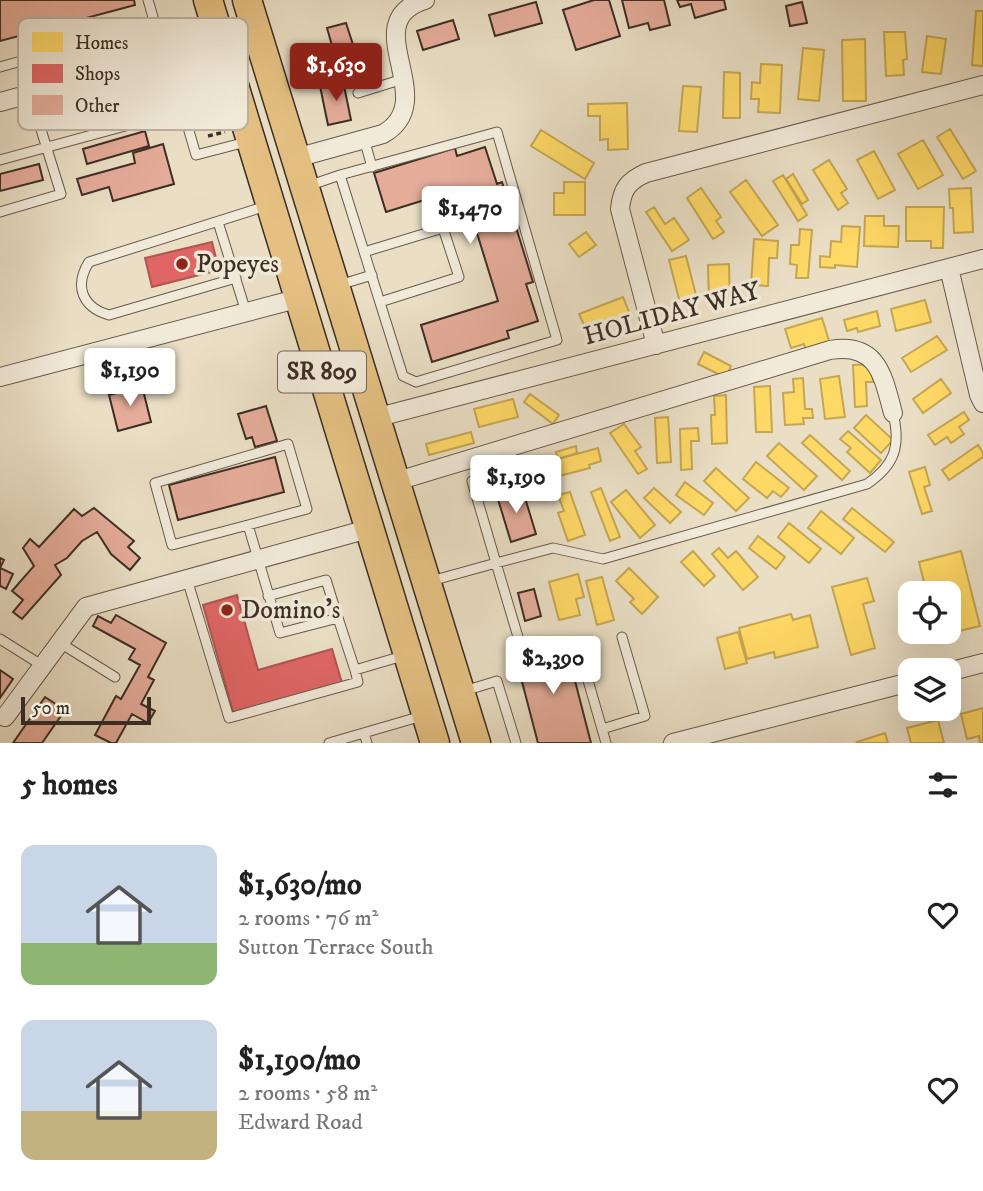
<!DOCTYPE html>
<html lang="en">
<head>
<meta charset="utf-8">
<style>
  :root { --surface:#fff; --page:#f6f6f6; --text:#222; --muted:#767676; --accent:#8f2418 }
  body { margin:0; font-family:"IM FELL DW Pica",serif; background:var(--page); color:var(--text); height:100vh; display:flex; flex-direction:column; font-size:26px; white-space:nowrap }
  * { box-sizing:border-box; margin:0 }
  p { font-size:23px; color:var(--muted) }
  .icon { flex:none; width:38px; height:38px; fill:none; stroke:currentColor; stroke-width:2; stroke-linecap:round; stroke-linejoin:round }
  .map { position:relative; height:743px; overflow:hidden }
  .drawer { display:flex; flex-direction:column; background:var(--surface); flex:1 }
  .drawer>* { flex:none }
  .controls { position:absolute; left:898px; top:581px; display:grid; gap:14px }
  .controls a { display:grid; place-items:center; width:63px; height:63px; border-radius:14px; background:var(--surface); box-shadow:0 7px 28px #0002; font-size:35px }
  .scale { position:absolute; left:21px; bottom:18px; width:130px; box-sizing:border-box; padding-left:7px; border:4px solid #3d2e25; border-top:0; font-size:19px; line-height:24px; white-space:nowrap; color:#3d2e25; -webkit-text-stroke:5px #f1ead9; paint-order:stroke }
  .price { position:absolute; translate:-50% -60px; padding:0 16px; border-radius:7px; background:#fff; color:#222; font-size:23px; line-height:46px; filter:drop-shadow(0 2px 4px #0008) }
  .price::after { content:''; position:absolute; left:50%; top:42px; width:21px; height:16px; margin-left:-10px; background:inherit; clip-path:polygon(0 0,100% 0,50% 100%) }
  .price.selected { background:var(--accent); color:#fff }
  ul { padding:0; list-style:none }
  li { display:flex; align-items:center; gap:21px; height:175px; padding:0 21px }
  li span { display:grid; place-items:center; flex:none; width:196px; height:140px; border-radius:14px; color:#555 }
  li>.icon { margin-inline-start:auto }
  span .icon { width:84px; height:84px; fill:#fffc; stroke-width:1 }
  li b { font-size:30px }
  h2 { display:flex; justify-content:space-between; align-items:center; height:84px; padding:0 21px; font-size:30px }
  .map>svg:first-child { display:block }
</style>
</head>
<body>
<div class="map">
<svg width="983" height="743" viewBox="0 0 983 743">
  <rect width="100%" height="100%" fill="#eadfc5"/>
  <filter id="stains"><feTurbulence type="fractalNoise" baseFrequency=".00286" numOctaves="4"/><feColorMatrix values="0 0 0 0 .2 0 0 0 0 .09 0 0 0 0 .02 0 0 0 .5 -.17"/></filter>
  <radialGradient id="worn" r=".72"><stop offset=".6" stop-color="#630" stop-opacity="0"/><stop offset="1" stop-color="#630" stop-opacity=".3"/></radialGradient>
  <path fill="#ffd966" stroke="#c5a652" stroke-width="2" d="M 976,11 L 983,11 L 983,66 L 972,65 Z
    M 884,32 L 905,32 L 907,59 L 903,60 L 904,75 L 886,76 Z
    M 927,36 L 946,39 L 941,74 L 922,72 Z
    M 865,39 L 866,101 L 843,101 L 842,40 Z
    M 803,48 L 824,50 L 819,101 L 798,99 Z
    M 761,64 L 782,65 L 780,113 L 758,112 L 759,99 L 751,99 L 752,82 L 760,83 Z
    M 724,72 L 740,73 L 740,118 L 723,118 Z
    M 683,86 L 701,87 L 697,132 L 679,131 Z
    M 627,103 L 628,149 L 608,150 L 608,139 L 600,140 L 600,116 L 588,116 L 588,104 Z
    M 950,129 L 976,171 L 963,179 L 937,137 Z
    M 541,130 L 594,163 L 585,179 L 531,146 Z
    M 923,140 L 943,175 L 918,189 L 898,154 Z
    M 874,151 L 895,190 L 878,199 L 857,160 Z
    M 829,160 L 847,189 L 841,193 L 848,203 L 838,210 L 813,170 Z
    M 793,174 L 808,200 L 802,204 L 786,179 Z
    M 783,175 L 807,215 L 798,221 L 773,181 Z
    M 746,180 L 778,225 L 762,236 L 730,192 Z
    M 564,182 L 585,182 L 585,215 L 554,215 L 554,193 L 564,193 Z
    M 701,188 L 721,217 L 716,221 L 724,232 L 713,239 L 687,198 Z
    M 971,188 L 973,232 L 954,233 L 953,208 L 950,208 L 949,189 Z
    M 654,207 L 665,224 L 674,218 L 689,240 L 672,251 L 646,212 Z
    M 906,207 L 944,207 L 943,248 L 931,248 L 931,241 L 906,241 Z
    M 865,216 L 884,216 L 884,226 L 899,226 L 898,247 L 864,246 Z
    M 842,226 L 860,227 L 857,267 L 835,265 L 835,268 L 820,267 L 820,256 L 830,257 L 831,241 L 841,242 Z
    M 800,229 L 812,230 L 808,278 L 796,278 L 797,265 L 790,264 L 791,245 L 799,245 Z
    M 586,232 L 596,245 L 579,257 L 569,244 Z
    M 754,239 L 778,241 L 777,258 L 769,258 L 768,286 L 751,285 Z
    M 686,256 L 697,299 L 680,303 L 669,260 Z
    M 729,264 L 730,304 L 709,304 L 708,265 Z
    M 623,297 L 631,317 L 588,334 L 579,314 Z
    M 925,300 L 931,322 L 896,331 L 891,309 Z
    M 877,311 L 880,326 L 858,332 L 857,328 L 847,331 L 844,320 Z
    M 822,318 L 830,344 L 806,351 L 804,344 L 791,348 L 785,329 Z
    M 937,336 L 947,350 L 911,372 L 902,358 Z
    M 704,352 L 731,366 L 726,378 L 698,364 Z
    M 872,364 L 873,382 L 866,382 L 867,406 L 855,407 L 853,365 Z
    M 839,376 L 845,417 L 825,419 L 820,379 Z
    M 803,378 L 805,409 L 812,409 L 813,418 L 803,418 L 804,424 L 785,425 L 783,393 L 794,392 L 793,379 Z
    M 941,379 L 951,393 L 923,413 L 913,399 Z
    M 770,386 L 772,432 L 756,432 L 754,387 Z
    M 530,394 L 559,415 L 553,424 L 524,402 Z
    M 726,395 L 727,443 L 712,444 L 711,415 L 715,415 L 714,396 Z
    M 513,399 L 518,417 L 479,427 L 474,409 Z
    M 964,412 L 969,420 L 959,427 L 964,434 L 951,443 L 947,437 L 935,445 L 928,435 Z
    M 866,415 L 893,440 L 881,453 L 854,428 Z
    M 668,417 L 671,462 L 657,463 L 655,418 Z
    M 624,424 L 641,447 L 635,451 L 647,469 L 638,474 L 610,433 Z
    M 698,428 L 699,441 L 691,441 L 692,469 L 681,470 L 680,429 Z
    M 848,431 L 881,460 L 870,473 L 847,452 L 851,448 L 840,439 Z
    M 471,432 L 474,443 L 429,455 L 426,444 Z
    M 810,435 L 850,471 L 842,480 L 802,443 Z
    M 779,443 L 817,476 L 804,490 L 767,456 Z
    M 978,445 L 983,453 L 983,457 L 949,480 L 942,470 Z
    M 576,446 L 577,453 L 558,459 L 556,452 Z
    M 598,448 L 601,461 L 589,465 L 590,468 L 555,477 L 551,461 Z
    M 756,462 L 789,488 L 781,497 L 773,491 L 767,498 L 743,479 Z
    M 925,467 L 930,485 L 924,487 L 932,511 L 922,514 L 909,472 Z
    M 716,468 L 749,498 L 736,511 L 704,481 Z
    M 685,482 L 713,503 L 704,515 L 676,495 Z
    M 601,488 L 620,537 L 610,541 L 591,492 Z
    M 654,488 L 681,512 L 670,523 L 644,498 Z
    M 626,490 L 655,525 L 640,538 L 611,502 Z
    M 570,492 L 585,535 L 568,541 L 558,513 L 564,511 L 558,495 Z
    M 852,508 L 894,542 L 885,552 L 843,519 Z
    M 821,511 L 854,538 L 841,554 L 808,528 Z
    M 789,523 L 821,549 L 809,563 L 778,537 Z
    M 758,536 L 785,557 L 776,569 L 749,548 Z
    M 719,548 L 728,558 L 736,551 L 758,577 L 743,590 L 712,554 Z
    M 693,551 L 715,576 L 704,586 L 681,562 Z
    M 961,551 L 980,626 L 955,632 L 948,606 L 948,593 L 945,593 L 942,582 L 925,586 L 919,562 Z
    M 629,568 L 658,597 L 642,614 L 630,602 L 634,599 L 616,581 Z
    M 578,574 L 584,597 L 576,599 L 580,615 L 559,620 L 549,582 Z
    M 602,577 L 614,620 L 597,625 L 586,581 Z
    M 867,578 L 874,601 L 863,604 L 875,648 L 851,655 L 832,587 Z
    M 791,614 L 793,620 L 810,615 L 818,647 L 775,658 L 774,652 L 747,659 L 739,628 Z
    M 738,632 L 747,663 L 725,669 L 717,638 Z
    M 983,708 L 983,743 L 980,743 L 979,736 L 967,739 L 961,714 Z
    M 938,720 L 944,743 L 911,743 L 907,728 Z
    M 885,733 L 888,743 L 858,743 L 857,742 Z"/>
  <path fill="#e06666" stroke="#af5552" stroke-width="2" d="M 212,242 L 219,270 L 152,287 L 145,258 Z
    M 237,595 L 258,670 L 332,649 L 342,683 L 234,715 L 203,605 Z"/>
  <path fill="#e5ac9a" stroke="#3d2e25" stroke-width="2" d="M 0,0 L 134,0 L 135,5 L 0,41 Z
    M 594,0 L 609,0 L 620,36 L 576,50 L 563,10 Z
    M 622,0 L 664,0 L 670,25 L 650,30 L 648,23 L 629,28 Z
    M 677,0 L 724,0 L 726,9 L 695,18 L 691,4 L 680,7 Z
    M 536,2 L 542,23 L 495,36 L 489,15 Z
    M 802,2 L 807,23 L 790,26 L 786,6 Z
    M 453,20 L 459,39 L 423,50 L 417,31 Z
    M 346,23 L 357,57 L 337,63 L 327,28 Z
    M 343,81 L 351,120 L 328,125 L 320,86 Z
    M 145,131 L 149,146 L 87,164 L 83,149 Z
    M 163,144 L 174,184 L 113,201 L 109,187 L 82,195 L 77,179 L 135,163 L 133,153 Z
    M 485,147 L 497,184 L 502,182 L 533,282 L 526,284 L 538,321 L 507,331 L 509,338 L 432,362 L 421,325 L 498,301 L 463,188 L 386,212 L 374,173 L 455,148 L 457,156 Z
    M 39,164 L 43,180 L 0,191 L 0,174 Z
    M 142,386 L 151,422 L 118,431 L 109,395 Z
    M 266,406 L 277,441 L 255,447 L 252,437 L 246,439 L 238,414 Z
    M 275,457 L 284,492 L 178,520 L 169,485 Z
    M 522,488 L 536,534 L 511,542 L 497,496 Z
    M 94,508 L 134,541 L 128,547 L 140,558 L 130,570 L 111,554 L 97,532 L 82,541 L 67,558 L 55,565 L 61,575 L 22,619 L 13,612 L 23,600 L 12,591 L 34,566 L 23,548 L 30,539 L 39,547 L 74,509 L 82,516 Z
    M 0,558 L 4,560 L 0,568 L 13,574 L 6,589 L 0,586 Z
    M 534,589 L 541,616 L 525,621 L 518,593 Z
    M 116,615 L 166,643 L 148,677 L 154,680 L 141,704 L 155,711 L 148,723 L 132,714 L 116,743 L 111,743 L 95,735 L 116,696 L 121,699 L 140,665 L 129,659 L 135,649 L 93,626 L 98,616 L 111,623 Z
    M 565,642 L 591,743 L 538,743 L 515,655 Z
    M 0,670 L 13,679 L 0,698 Z
    M 45,697 L 65,710 L 42,743 L 13,743 Z"/>
  <g fill="none" stroke-linecap="round" stroke-linejoin="round">
    <g stroke="#685a4d" stroke-width="11">
      <path id="service" d="M 154,60 L 171,114 L 187,124 L 196,155 L 246,142
        M 0,67 L 155,24 L 148,0
        M 358,93 L 403,79
        M 497,132 L 557,340 L 416,382 L 403,376 L 340,175 Z
        M 364,139 L 372,167
        M 0,160 L 232,97
        M 308,186 L 340,175
        M 0,212 L 61,194 L 30,94
        M 218,222 L 246,312
        M 364,252 L 443,228 L 459,277 L 380,302
        M 236,278 L 109,315 C 82,307 74,286 89,262 L 266,206
        M 339,285 L 372,275
        M 472,481 L 496,563 L 553,548 L 603,559 L 867,484 C 895,465 901,446 893,413
        M 248,525 L 307,509 L 288,444 L 155,483 L 172,545 L 248,525 L 280,633 L 338,618 L 355,670 L 406,655
        M 187,579 L 229,718 L 358,682 L 355,670
        M 431,581 L 496,563 L 521,647
        M 268,596 L 326,580 L 338,618
        M 0,639 L 43,666
        M 60,643 L 115,677
        M 579,649 L 606,743
        M 464,691 L 497,681 L 516,743
        M 602,729 L 645,716 L 622,637
        M 364,733 L 367,743
        M 329,743 L 422,716"/>
    </g>
    <g stroke="#685a4d" stroke-width="20">
      <path id="minor" d="M 0,102 L 221,42
        M 296,158 L 383,134 C 443,100 354,22 425,0
        M 949,268 L 979,395 L 983,403
        M 656,345 L 620,209 C 622,189 628,181 646,173 L 983,85
        M 0,377 L 300,298
        M 375,418 L 983,259
        M 394,482 L 830,350 C 878,342 883,376 893,413
        M 948,672 L 983,663
        M 5,717 L 86,607 L 368,529
        M 673,743 L 910,682"/>
    </g>
    <g stroke="#3d2e25" stroke-width="31">
      <path id="primary" d="M 208,0 C 284,248 359,496 435,743
        M 247,0 L 476,743"/>
    </g>
    <path stroke="#3d2e25" stroke-width="3.5" stroke-dasharray="5 3.5" stroke-linecap="butt" d="M 208,136 L 225,132"/>
    <use href="#service" stroke="#f1ead9" stroke-width="9"/>
    <use href="#minor" stroke="#f1ead9" stroke-width="18"/>
    <use href="#primary" stroke="#e5c082" stroke-width="28"/>
  </g>
  <g fill="#8f2418" stroke="#f1ead9" stroke-width="2.5">
    <circle cx="182" cy="264" r="7"/>
    <circle cx="227" cy="610" r="7"/>
  </g>
  <g text-anchor="middle" dominant-baseline="central" stroke-width="7" stroke-linejoin="round" paint-order="stroke">
    <rect fill="#f1ead9" stroke="#73665b" stroke-width="2" x="278" y="351.5" width="88" height="41" rx="5"/>
    <g font-size="24" font-weight="bold" fill="#3d2e25">
      <text x="322" y="372">SR 809</text>
    </g>
    <g font-size="26" fill="#3d2e25" stroke="#f1ead9" text-anchor="start">
      <text x="196" y="264">Popeyes</text>
      <text x="241" y="610">Domino's</text>
    </g>
    <g font-size="26" fill="#3d2e25" stroke="#f1ead9">
      <text transform="translate(672 314) rotate(-15)">HOLIDAY WAY</text>
    </g>
  </g>
  <rect x="18" y="18" width="230" height="112" rx="10" fill="#f1ead9" stroke="#bbb2a3" stroke-width="2"/>
  <rect x="32" y="32" width="31" height="20" fill="#ffd966"/>
  <rect x="32" y="64" width="31" height="19" fill="#e06666"/>
  <rect x="32" y="95" width="31" height="20" fill="#e5ac9a"/>
  <g font-size="19" fill="#3d2e25">
    <text x="75" y="49">Homes</text>
    <text x="75" y="80">Shops</text>
    <text x="75" y="112">Other</text>
  </g>
  <rect width="100%" height="100%" filter="url(#stains)"/>
  <rect width="100%" height="100%" fill="url(#worn)"/>
</svg>
<div class="controls">
<a><svg class="icon" aria-label="locate" viewBox="0 0 24 24"><circle cx="12" cy="12" r="6"/><path d="M12 2v4M12 18v4M2 12h4M18 12h4"/></svg></a>
<a><svg class="icon" aria-label="layers" viewBox="0 0 24 24"><path d="M12 4l9 5-9 5-9-5zM3 14l9 5 9-5"/></svg></a>
</div>
<div class="scale">50 m</div>
<b class="price selected" style="left:336px;top:103px">$1,630</b>
<b class="price" style="left:470px;top:246px">$1,470</b>
<b class="price" style="left:130px;top:408px">$1,190</b>
<b class="price" style="left:516px;top:515px">$1,190</b>
<b class="price" style="left:553px;top:696px">$2,390</b>
</div>
<section class="drawer">
<h2>5 homes<svg class="icon" aria-label="filters" viewBox="0 0 24 24"><path d="M4 7h16M4 17h16"/><circle cx="9" cy="7" r="2"/><circle cx="15" cy="17" r="2"/></svg></h2>
<ul>
<li><span style="background:linear-gradient(#c9d6e8 70%,#8fb573 0)"><svg class="icon" aria-label="home" viewBox="0 0 24 24"><path d="M3 11l9-7 9 7M6 9v11h12V9"/></svg></span><div><b>$1,630/mo</b><p>2 rooms · 76 m²</p><p>Sutton Terrace South</p></div><svg class="icon" aria-label="heart" viewBox="0 0 24 24"><path d="M12 20l-8-8c-3-5 5-10 8-4 3-6 11-1 8 4z"/></svg></li>
<li><span style="background:linear-gradient(#c9d6e8 65%,#c2b280 0)"><svg class="icon" aria-label="home" viewBox="0 0 24 24"><path d="M3 11l9-7 9 7M6 9v11h12V9"/></svg></span><div><b>$1,190/mo</b><p>2 rooms · 58 m²</p><p>Edward Road</p></div><svg class="icon" aria-label="heart" viewBox="0 0 24 24"><path d="M12 20l-8-8c-3-5 5-10 8-4 3-6 11-1 8 4z"/></svg></li>
</ul>
</section>
</body>
</html>
